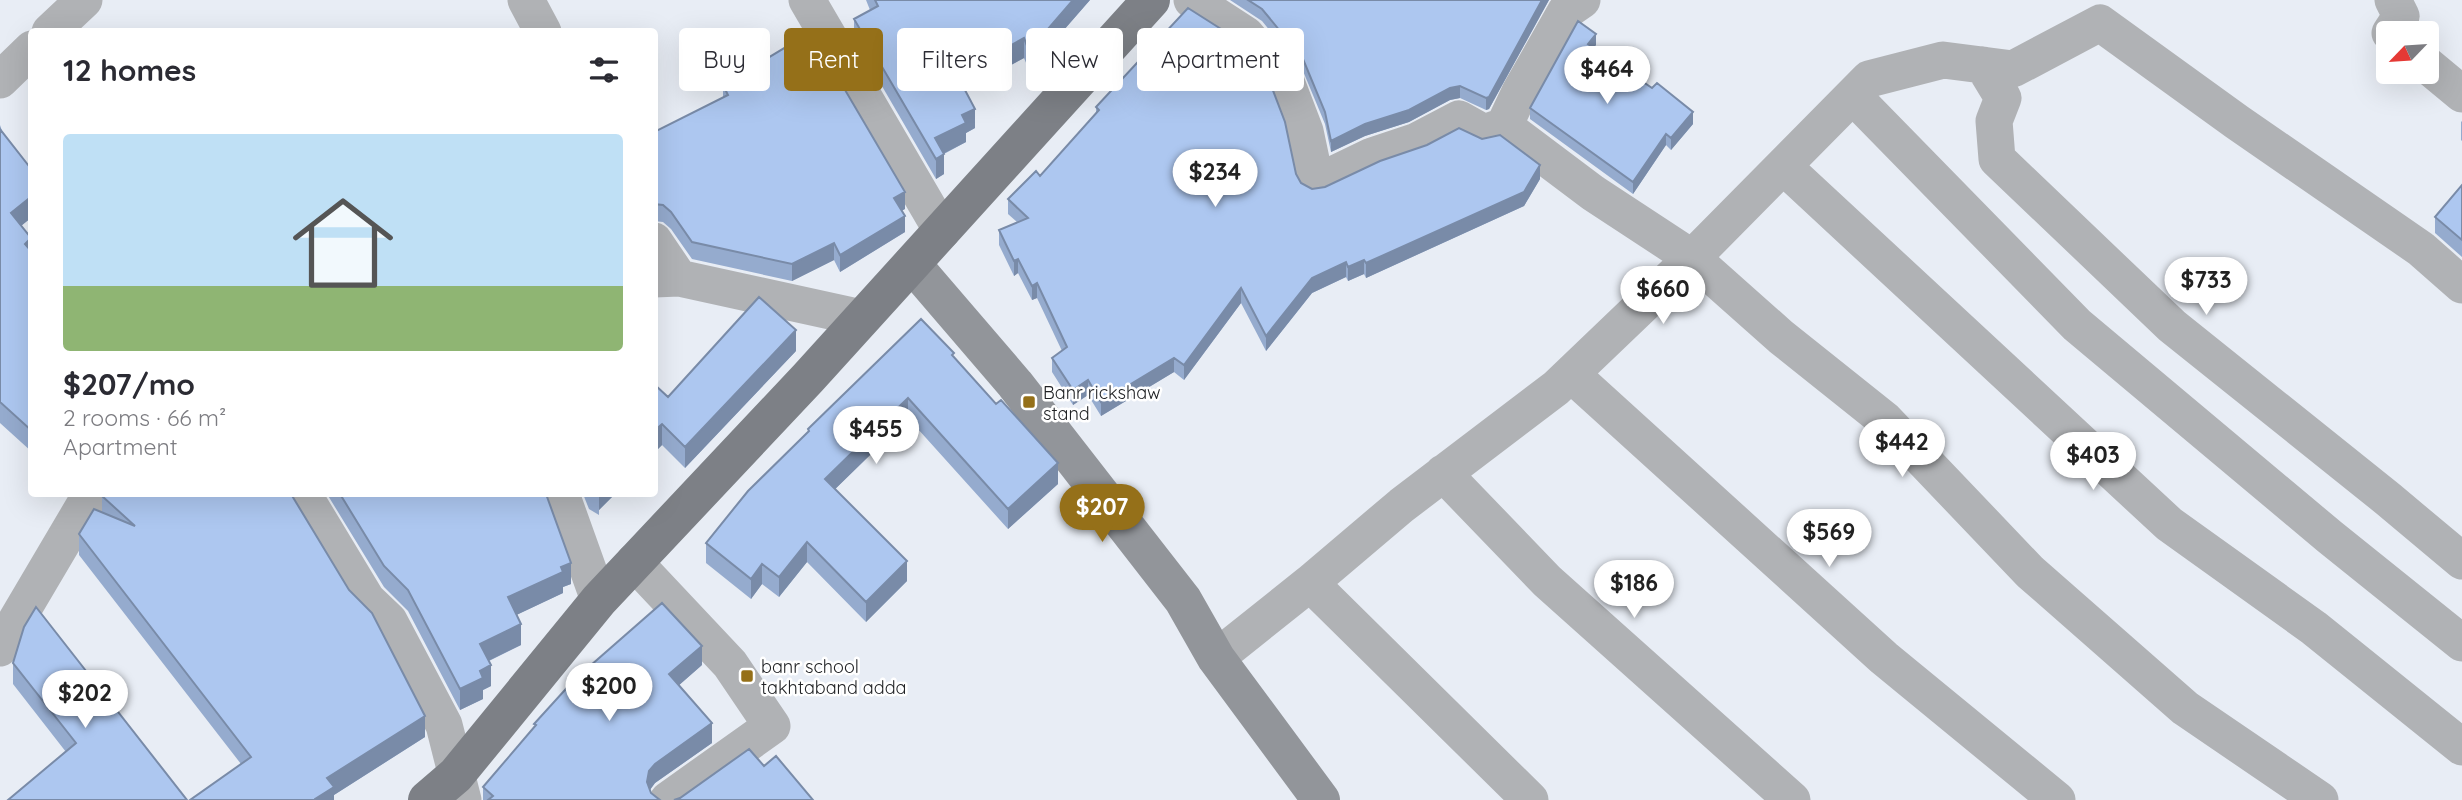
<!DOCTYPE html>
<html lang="en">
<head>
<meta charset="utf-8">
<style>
  :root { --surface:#fff; --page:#f2f2f3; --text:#2b2b33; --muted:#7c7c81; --line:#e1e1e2; --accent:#957019 }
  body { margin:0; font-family:Quicksand,sans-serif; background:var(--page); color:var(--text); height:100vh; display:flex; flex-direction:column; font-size:26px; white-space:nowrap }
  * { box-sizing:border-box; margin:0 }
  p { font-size:23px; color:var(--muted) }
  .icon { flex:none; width:38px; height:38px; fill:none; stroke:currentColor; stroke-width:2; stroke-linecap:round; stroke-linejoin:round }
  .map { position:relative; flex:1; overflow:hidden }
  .drawer { position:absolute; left:28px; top:28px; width:630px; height:469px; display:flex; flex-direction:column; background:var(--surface); border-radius:7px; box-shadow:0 7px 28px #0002 }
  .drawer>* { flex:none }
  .guide { position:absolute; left:679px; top:28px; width:665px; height:63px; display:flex; gap:14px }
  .needle { width:46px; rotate:245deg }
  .fabs { position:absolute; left:2376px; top:21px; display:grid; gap:14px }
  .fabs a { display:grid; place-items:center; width:63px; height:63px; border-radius:7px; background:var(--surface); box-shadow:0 7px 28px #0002; font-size:35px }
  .price { position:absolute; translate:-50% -60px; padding:0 16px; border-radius:24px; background:#fff; color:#222; font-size:23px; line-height:46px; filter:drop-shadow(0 2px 4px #0008) }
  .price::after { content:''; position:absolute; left:50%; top:42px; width:21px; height:16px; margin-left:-10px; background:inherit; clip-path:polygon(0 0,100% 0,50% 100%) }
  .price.active { background:var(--accent); color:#fff }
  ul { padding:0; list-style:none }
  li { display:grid; align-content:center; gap:14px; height:371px; padding:0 35px }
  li+li { border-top:2px solid var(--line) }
  li span { display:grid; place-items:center; height:217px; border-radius:7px; color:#555 }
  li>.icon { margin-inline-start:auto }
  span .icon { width:126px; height:126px; fill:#fffc; stroke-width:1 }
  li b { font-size:30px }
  h2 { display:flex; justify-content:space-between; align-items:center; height:84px; padding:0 35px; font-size:30px }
  .pill { padding:0 24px; border-radius:7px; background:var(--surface); box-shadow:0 7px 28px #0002; font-size:24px; line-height:63px }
  .pill.active { background:var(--accent); color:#fff }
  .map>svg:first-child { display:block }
</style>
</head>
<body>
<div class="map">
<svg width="2462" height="800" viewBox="0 0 2462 800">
  <rect width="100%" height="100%" fill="#e8edf5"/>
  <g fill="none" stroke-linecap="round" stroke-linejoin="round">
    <path stroke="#b0b2b5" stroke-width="37" d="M 526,0 L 543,32
      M 807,0 L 942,231
      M 1192,0 L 1246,35 L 1287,84 L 1305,131 L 1316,183 L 1372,156 L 1417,141 L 1459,119 L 1484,133 L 1504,126 L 1520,92 L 1566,11 L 1582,0
      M 50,32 L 84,0
      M 2390,33 L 2401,16 L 2393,0
      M 1983,65 L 2003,98 L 1994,121 L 1997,159 L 2172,326 L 2388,499 L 2462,561
      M 2427,65 L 2462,94
      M 0,80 L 32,49
      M 1853,96 L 2077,325 L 2330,537 L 2462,643
      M 1504,126 L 1593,193 L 1692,258 L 1781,337 L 1885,420 L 2030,572 L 2185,708 L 2320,800
      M 1783,166 L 2169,524 L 2314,628 L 2462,747
      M 654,241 L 679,278
      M 654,279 L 679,278 L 862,318
      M 1571,374 L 1884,658 L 2057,800
      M 1443,473 L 1547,581 L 1792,800
      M 303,494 L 367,600 L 389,621 L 444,725 L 463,800
      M 561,494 L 599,600
      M 634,562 L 730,664 L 772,726 L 668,800
      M 1310,583 L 1530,800
      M 0,648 L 91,494
      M 1216,658 L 1310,583 L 1402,505 L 1556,388 L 1692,258 L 1869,79 L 1943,60 L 2013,69 L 2100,23 L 2237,122 L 2421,249 L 2462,285"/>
    <path stroke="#92959a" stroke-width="38" d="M 912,264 L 1015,384 L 1183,600 L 1216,658 L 1321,800"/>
    <path stroke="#7d8086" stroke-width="38" d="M 427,800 L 456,775 L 599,600 L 808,378 L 1151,0"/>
  </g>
  <path fill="#95abce" d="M 866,0 L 1090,0 L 1029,70 L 1024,58 L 965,90 L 975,128 L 966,133 L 966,142 L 944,154 L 944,174 L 936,179 L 854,38 L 854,19 L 870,10 Z
    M 1230,0 L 1549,0 L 1489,109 L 1486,110 L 1460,98 L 1450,100 L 1409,122 L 1365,136 L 1331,152 L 1325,124 L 1303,71 L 1262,21 Z
    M 1596,45 L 1594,48 L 1693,124 L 1671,150 L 1666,145 L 1633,194 L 1530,119 L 1530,108 Z
    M 723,85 L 905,209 L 902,210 L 905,232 L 840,272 L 834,260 L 792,281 L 692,259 L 671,229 L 663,222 L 654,221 L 654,132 L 723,98 Z
    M 1096,107 L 1296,174 L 1301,183 L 1312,189 L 1540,179 L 1524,206 L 1366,278 L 1364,274 L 1348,281 L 1346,277 L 1312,293 L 1266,351 L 1241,303 L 1184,380 L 1174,372 L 1101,416 L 1088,395 L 1073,405 L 1052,372 L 1052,358 L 1062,351 L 1037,298 L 1032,300 L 1018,273 L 1014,276 L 999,245 L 999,230 L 1017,222 L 1008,214 L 1008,199 L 1040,176 L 1096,113 Z
    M 2462,121 L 2462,141 L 2461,140 L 2461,122 Z
    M 0,125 L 32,217 L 21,226 L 31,238 L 32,452 L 0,423 Z
    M 2462,185 L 2462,257 L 2435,233 L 2435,217 Z
    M 796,351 L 685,468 L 662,445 L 654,453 L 654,384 L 668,397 Z
    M 954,357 L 1058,484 L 1008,529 L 908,418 L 835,489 L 907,581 L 866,622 L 807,562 L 779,597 L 762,584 L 751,599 L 706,563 L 706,543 L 808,433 L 808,429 Z
    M 327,494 L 546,494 L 571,584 L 563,587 L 563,593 L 516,615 L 521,645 L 489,661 L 491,686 L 483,690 L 483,699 L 460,710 L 408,611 L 384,587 Z
    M 583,494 L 615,494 L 599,510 L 599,515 L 589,509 Z
    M 102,496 L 425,737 L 334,795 L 334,800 L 241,764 L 79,555 L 79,534 L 102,512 Z
    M 13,663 L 187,800 L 66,752 L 13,684 Z
    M 702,665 L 679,685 L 712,743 L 655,783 L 650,790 L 651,793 L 660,800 L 483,800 L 483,787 L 534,727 L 534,724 Z"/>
  <path fill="#798ba8" d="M 1073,0 L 1090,0 L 1029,70 L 1029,51 Z
    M 1542,0 L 1549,0 L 1489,109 L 1486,110 L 1486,98 Z
    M 1596,34 L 1596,45 L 1588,56 L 1588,44 Z
    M 1024,38 L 1024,58 L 957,94 L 957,75 Z
    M 1460,86 L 1460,98 L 1450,100 L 1409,122 L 1365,136 L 1331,152 L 1331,141 L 1365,124 L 1450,88 Z
    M 975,109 L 975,128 L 966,133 L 966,142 L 935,158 L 935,138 L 962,115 Z
    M 1693,112 L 1693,124 L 1671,150 L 1671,138 Z
    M 1666,134 L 1666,145 L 1633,194 L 1633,182 Z
    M 944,154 L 944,174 L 936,179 L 936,159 Z
    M 1540,165 L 1540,179 L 1524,206 L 1366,278 L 1366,263 Z
    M 905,192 L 905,209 L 894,215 L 894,198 Z
    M 32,196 L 32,217 L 11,234 L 11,213 Z
    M 905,216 L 905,232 L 840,272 L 840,255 Z
    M 31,238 L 31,260 L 25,244 Z
    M 834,243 L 834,260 L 792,281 L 792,264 Z
    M 1018,259 L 1018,273 L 1014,276 L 1014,261 Z
    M 1364,260 L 1364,274 L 1348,281 L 1348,267 Z
    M 1346,262 L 1346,277 L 1312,293 L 1266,351 L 1266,336 L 1312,278 Z
    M 1037,283 L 1037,298 L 1032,300 L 1032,286 Z
    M 1241,288 L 1241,303 L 1184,380 L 1184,365 Z
    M 796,330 L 796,351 L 685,468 L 685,447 Z
    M 1174,358 L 1174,372 L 1101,416 L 1101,402 Z
    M 1088,380 L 1088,395 L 1073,405 L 1073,390 Z
    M 908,398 L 908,418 L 825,499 L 825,479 Z
    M 662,424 L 662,445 L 654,453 L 654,431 Z
    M 1058,463 L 1058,484 L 1008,529 L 1008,509 Z
    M 597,494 L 615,494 L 599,510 L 599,494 Z
    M 807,542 L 807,562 L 779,597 L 779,577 Z
    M 907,561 L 907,581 L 866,622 L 866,602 Z
    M 571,563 L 571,584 L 563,587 L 563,593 L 508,619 L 508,597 L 561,567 Z
    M 762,564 L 762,584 L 751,599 L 751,579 Z
    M 521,624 L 521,645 L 480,665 L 480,644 Z
    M 702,646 L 702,665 L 669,694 L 669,674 Z
    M 491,665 L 491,686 L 483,690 L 483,699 L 460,710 L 460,689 L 480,671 Z
    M 425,716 L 425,737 L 334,795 L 334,800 L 315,800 L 327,778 Z
    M 712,723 L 712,743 L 655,783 L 649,791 L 647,782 L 649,771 L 655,764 Z"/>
  <path fill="#adc7f0" stroke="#798ba8" stroke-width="2" d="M 875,0 L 1073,0 L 1029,51 L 1024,38 L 957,75 L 975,109 L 962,115 L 966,123 L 935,138 L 944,154 L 936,159 L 854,19 L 878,6 Z
    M 1248,0 L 1542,0 L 1489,97 L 1486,98 L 1460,86 L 1450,88 L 1409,110 L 1365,124 L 1331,141 L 1325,112 L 1303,59 L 1262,9 Z
    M 1188,8 L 1232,36 L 1269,80 L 1285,122 L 1296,174 L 1301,183 L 1312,189 L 1325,187 L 1380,161 L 1427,145 L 1459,128 L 1482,139 L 1500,135 L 1540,165 L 1524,192 L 1366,263 L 1364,260 L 1348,267 L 1346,262 L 1312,278 L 1266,336 L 1241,288 L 1184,365 L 1174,358 L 1101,402 L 1088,380 L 1073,390 L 1052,358 L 1067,347 L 1037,283 L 1032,286 L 1018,259 L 1014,261 L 999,230 L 1028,218 L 1008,199 L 1036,171 L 1040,176 L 1099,110 L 1096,107 Z
    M 1578,21 L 1596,34 L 1588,44 L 1652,88 L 1657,83 L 1693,112 L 1671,138 L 1666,134 L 1633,182 L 1530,108 Z
    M 811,32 L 905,192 L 894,198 L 905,216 L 840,255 L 834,243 L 792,264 L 692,242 L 671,212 L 663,205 L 654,204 L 654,132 L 728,95 L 723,85 Z
    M 0,129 L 32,170 L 32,196 L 11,213 L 31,238 L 25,244 L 32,252 L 32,431 L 0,402 Z
    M 2462,185 L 2462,240 L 2435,217 Z
    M 759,297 L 796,330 L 685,447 L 662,424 L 654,431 L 654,384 L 668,397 Z
    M 921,319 L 954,353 L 952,355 L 996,404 L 1001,400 L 1058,463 L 1008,509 L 908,398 L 825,479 L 907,561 L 866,602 L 807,542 L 779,577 L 762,564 L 751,579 L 706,543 L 748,491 L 809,431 L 808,429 Z
    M 103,494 L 291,494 L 349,590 L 372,613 L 425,716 L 327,778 L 334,787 L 315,799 L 315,800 L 190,800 L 251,757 L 79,534 L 94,509 L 135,526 L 102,496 Z
    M 340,494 L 546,494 L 571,563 L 561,567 L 563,572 L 508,597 L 521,624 L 480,644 L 491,665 L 480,671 L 483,678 L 460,689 L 408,590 L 384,566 Z
    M 662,603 L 702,646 L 669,674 L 712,723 L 655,764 L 649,771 L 647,782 L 651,793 L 660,800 L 488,800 L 493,796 L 483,787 L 536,725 L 534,724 L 574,680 Z
    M 36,607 L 187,800 L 8,800 L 76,743 L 13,663 L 24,627 Z
    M 749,749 L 764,766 L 776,756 L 813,800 L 674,800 L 680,798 Z"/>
  <g fill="#957019" stroke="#fff" stroke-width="2.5">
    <rect x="1022" y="395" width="14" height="14" rx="3.5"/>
    <rect x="740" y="669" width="14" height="14" rx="3.5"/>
  </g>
  <g text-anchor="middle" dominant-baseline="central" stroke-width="5" stroke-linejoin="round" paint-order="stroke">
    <g font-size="18" fill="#202225" stroke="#fff" text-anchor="start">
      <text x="1043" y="392">Banr rickshaw<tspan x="1043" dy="21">stand</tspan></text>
      <text x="761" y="666">banr school<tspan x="761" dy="21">takhtaband adda</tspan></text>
    </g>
  </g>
</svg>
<div class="fabs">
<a><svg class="needle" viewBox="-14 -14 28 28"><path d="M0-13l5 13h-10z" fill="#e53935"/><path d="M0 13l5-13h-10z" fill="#7c7c81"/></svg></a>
</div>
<b class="price" style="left:1607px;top:106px">$464</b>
<b class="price" style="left:1215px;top:209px">$234</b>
<b class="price" style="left:2206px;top:317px">$733</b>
<b class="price" style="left:1663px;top:326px">$660</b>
<b class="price" style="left:876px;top:466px">$455</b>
<b class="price" style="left:1902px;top:479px">$442</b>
<b class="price" style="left:2093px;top:492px">$403</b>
<b class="price active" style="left:1102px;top:544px">$207</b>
<b class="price" style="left:1829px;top:569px">$569</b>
<b class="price" style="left:1634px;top:620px">$186</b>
<b class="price" style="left:609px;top:723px">$200</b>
<b class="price" style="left:85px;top:730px">$202</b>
<div class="guide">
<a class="pill">Buy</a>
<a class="pill active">Rent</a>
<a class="pill">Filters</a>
<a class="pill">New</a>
<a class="pill">Apartment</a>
</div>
<section class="drawer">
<h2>12 homes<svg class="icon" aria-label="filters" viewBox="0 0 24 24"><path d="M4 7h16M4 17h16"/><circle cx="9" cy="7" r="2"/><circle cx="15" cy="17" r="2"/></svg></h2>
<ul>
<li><span style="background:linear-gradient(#bfe0f5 70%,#8fb573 0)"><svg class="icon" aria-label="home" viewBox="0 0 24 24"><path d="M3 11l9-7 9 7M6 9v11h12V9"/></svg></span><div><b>$207/mo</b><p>2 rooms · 66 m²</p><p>Apartment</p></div></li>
</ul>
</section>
</div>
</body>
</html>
